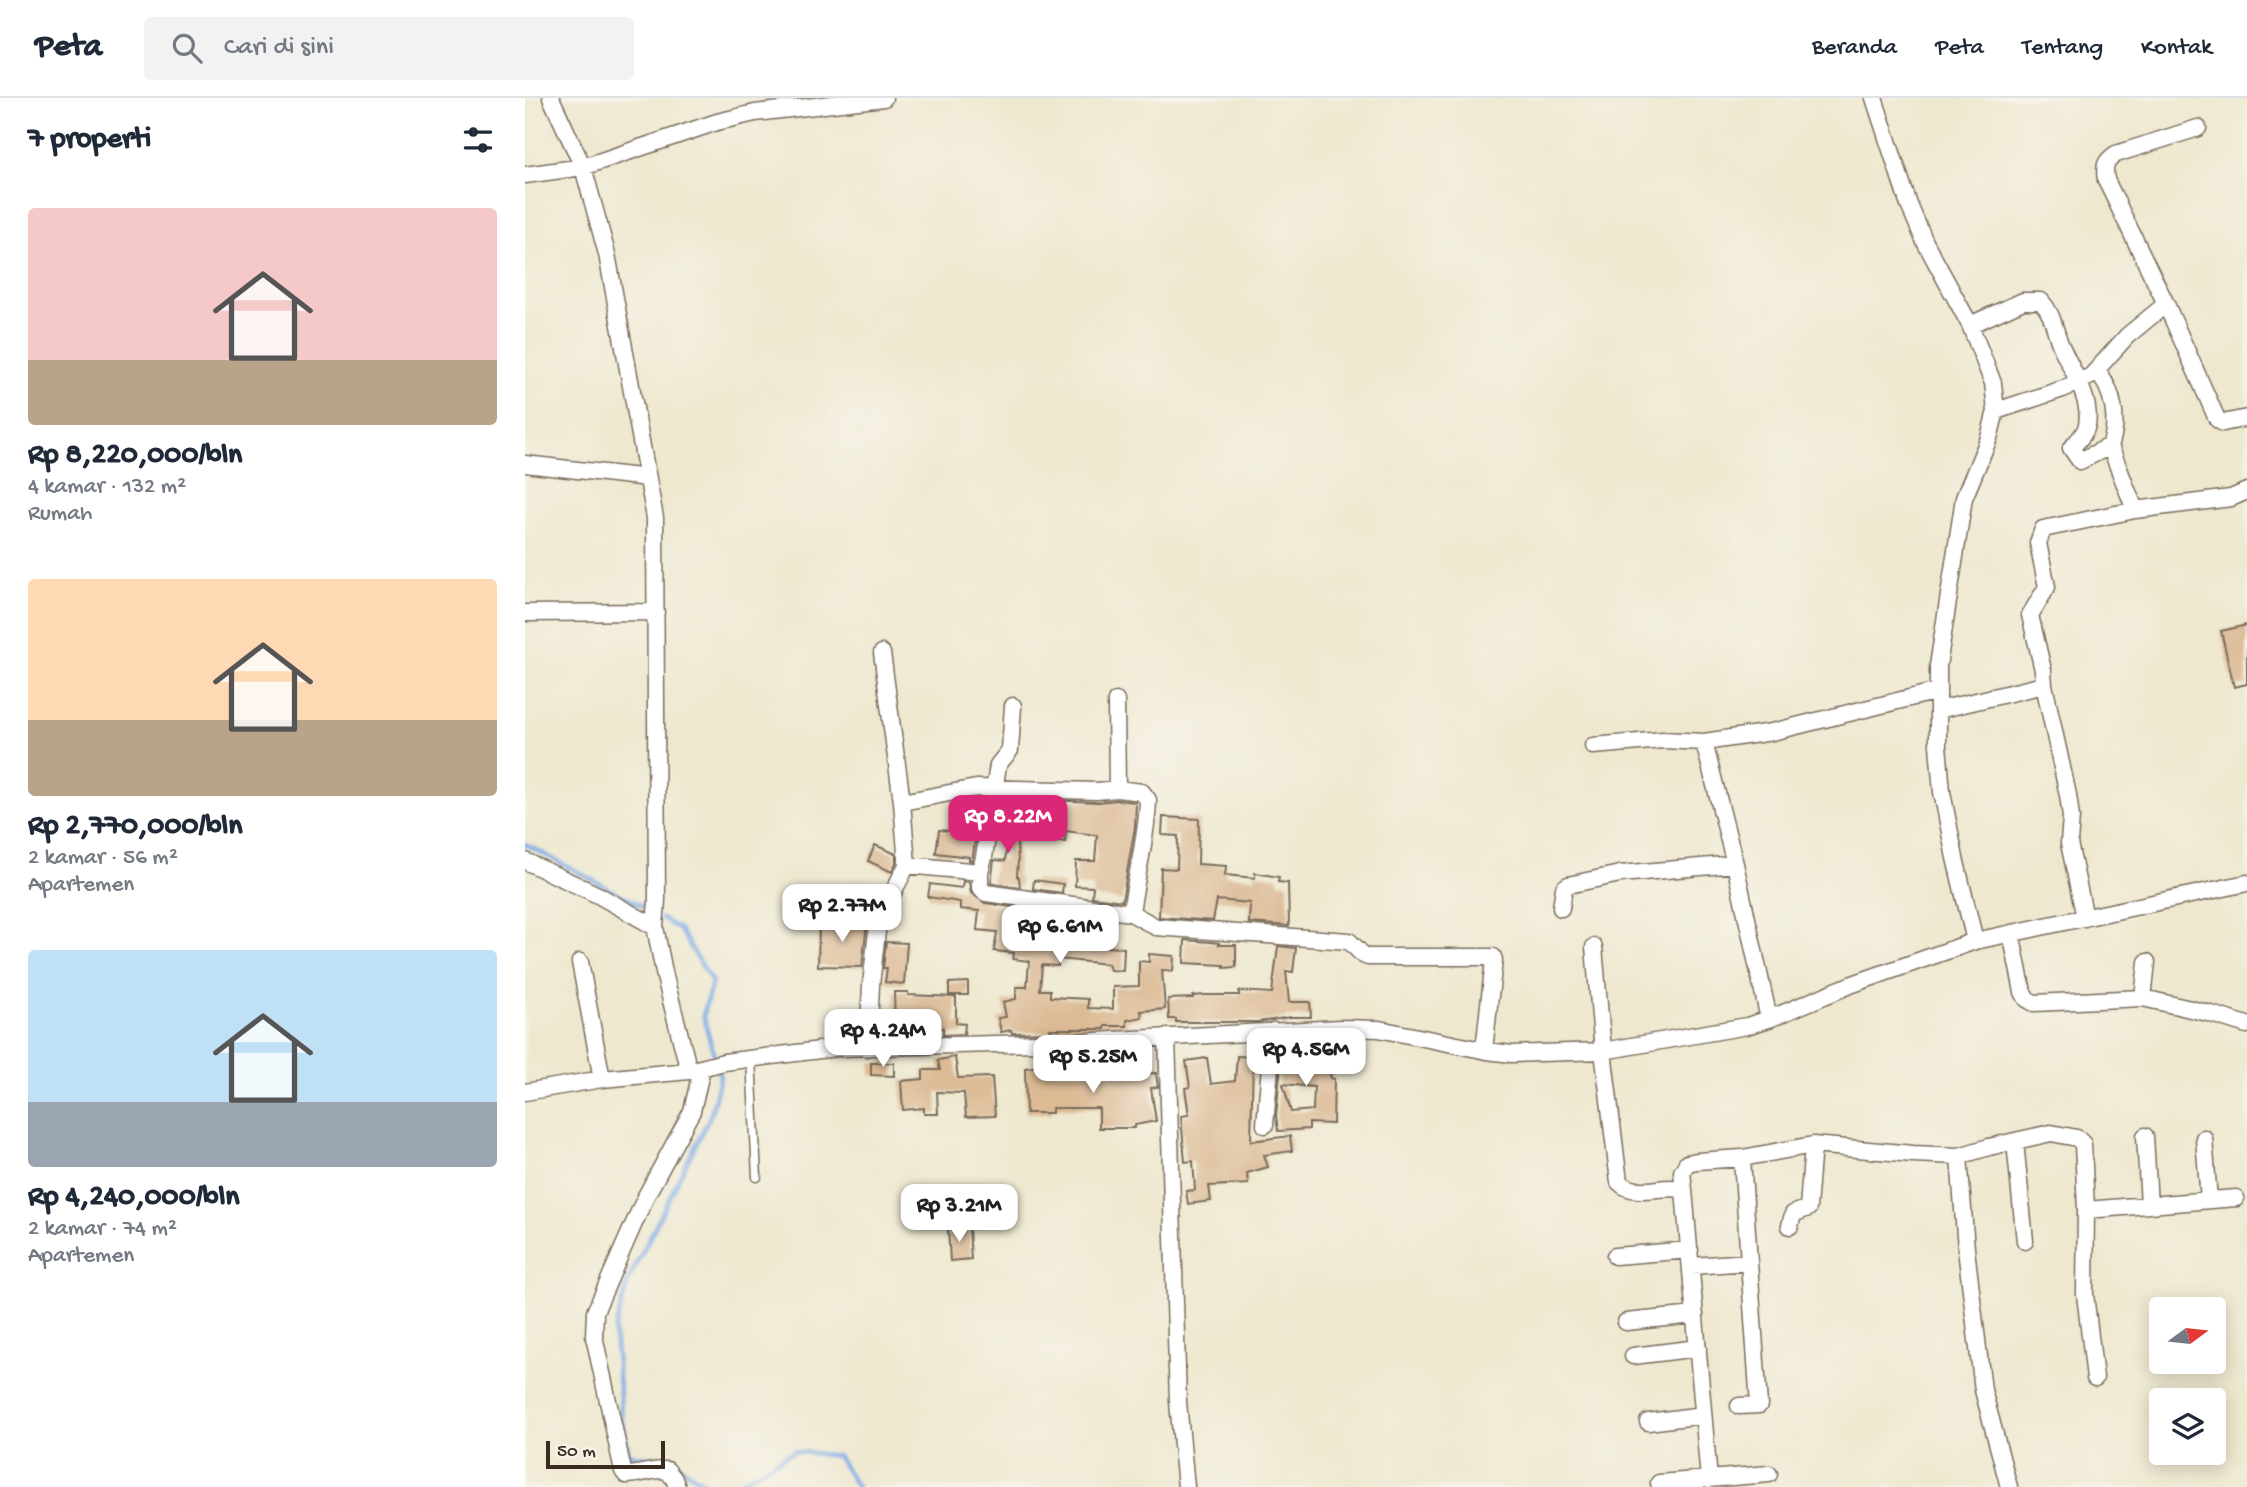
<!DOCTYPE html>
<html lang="id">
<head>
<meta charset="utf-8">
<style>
  :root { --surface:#fff; --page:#f2f2f3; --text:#1f2937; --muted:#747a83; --line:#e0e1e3; --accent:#db2777 }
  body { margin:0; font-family:"Gochi Hand",sans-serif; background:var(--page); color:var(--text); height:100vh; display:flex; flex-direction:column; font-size:26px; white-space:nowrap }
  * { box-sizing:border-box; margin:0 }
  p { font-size:23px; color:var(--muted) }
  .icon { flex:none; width:38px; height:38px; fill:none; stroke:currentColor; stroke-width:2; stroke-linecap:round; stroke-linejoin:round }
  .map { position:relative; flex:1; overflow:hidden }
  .sheet { display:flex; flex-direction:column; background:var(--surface); width:525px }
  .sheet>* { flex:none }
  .needle { width:46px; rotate:75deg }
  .fabs { position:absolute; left:1624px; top:1199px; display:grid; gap:14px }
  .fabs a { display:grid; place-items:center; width:77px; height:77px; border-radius:7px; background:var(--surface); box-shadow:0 4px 18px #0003; font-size:35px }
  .scale { position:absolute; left:21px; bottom:18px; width:119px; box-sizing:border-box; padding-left:7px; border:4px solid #3b2a1e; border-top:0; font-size:19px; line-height:24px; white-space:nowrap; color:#3b2a1e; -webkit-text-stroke:5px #f7f3e8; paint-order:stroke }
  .price { position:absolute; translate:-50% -60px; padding:0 16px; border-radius:14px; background:#fff; color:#222; font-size:23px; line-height:46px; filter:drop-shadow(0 2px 4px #0008) }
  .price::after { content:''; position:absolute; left:50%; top:42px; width:21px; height:16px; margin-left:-10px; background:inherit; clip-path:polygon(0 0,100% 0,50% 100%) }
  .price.selected { background:var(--accent); color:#fff }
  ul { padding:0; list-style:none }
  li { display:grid; align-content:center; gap:14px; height:371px; padding:0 28px }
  li span { display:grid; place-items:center; height:217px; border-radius:7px; color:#555 }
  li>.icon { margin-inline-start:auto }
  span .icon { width:126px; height:126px; fill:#fffc; stroke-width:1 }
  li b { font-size:30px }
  h2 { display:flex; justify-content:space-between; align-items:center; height:84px; padding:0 28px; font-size:30px }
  header { display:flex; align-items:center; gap:42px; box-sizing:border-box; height:98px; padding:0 35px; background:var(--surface); border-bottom:2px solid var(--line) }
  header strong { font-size:33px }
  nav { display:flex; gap:38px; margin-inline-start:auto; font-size:24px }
  .search { width:490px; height:63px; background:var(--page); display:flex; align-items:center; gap:18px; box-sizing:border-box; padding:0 24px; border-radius:7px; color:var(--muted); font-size:26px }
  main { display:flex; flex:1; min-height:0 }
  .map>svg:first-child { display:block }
</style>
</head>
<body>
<header>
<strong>Peta</strong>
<div class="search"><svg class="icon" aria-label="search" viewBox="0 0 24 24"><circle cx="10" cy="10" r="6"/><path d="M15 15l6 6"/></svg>Cari di sini</div>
<nav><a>Beranda</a><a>Peta</a><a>Tentang</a><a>Kontak</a></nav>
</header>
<main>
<section class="sheet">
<h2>7 properti<svg class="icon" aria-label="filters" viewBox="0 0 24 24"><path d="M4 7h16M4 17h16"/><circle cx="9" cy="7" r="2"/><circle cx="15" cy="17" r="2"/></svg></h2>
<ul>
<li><span style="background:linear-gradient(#f6c9c9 70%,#b9a48a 0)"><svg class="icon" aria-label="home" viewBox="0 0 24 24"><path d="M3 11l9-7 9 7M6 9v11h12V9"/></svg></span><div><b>Rp 8,220,000/bln</b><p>4 kamar · 132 m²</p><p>Rumah</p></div></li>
<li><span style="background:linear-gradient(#ffd9b3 65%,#b9a48a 0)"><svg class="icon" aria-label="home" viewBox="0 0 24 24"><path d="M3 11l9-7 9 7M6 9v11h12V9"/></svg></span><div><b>Rp 2,770,000/bln</b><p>2 kamar · 56 m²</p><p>Apartemen</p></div></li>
<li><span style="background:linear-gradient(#bfe0f5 70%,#9aa5b1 0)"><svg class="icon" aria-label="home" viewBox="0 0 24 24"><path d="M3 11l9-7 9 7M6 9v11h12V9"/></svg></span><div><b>Rp 4,240,000/bln</b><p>2 kamar · 74 m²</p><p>Apartemen</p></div></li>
</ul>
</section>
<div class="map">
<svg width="1722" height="1389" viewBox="0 0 1722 1389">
  <rect width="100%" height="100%" fill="#f7f3e8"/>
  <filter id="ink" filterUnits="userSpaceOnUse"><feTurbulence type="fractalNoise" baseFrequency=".0143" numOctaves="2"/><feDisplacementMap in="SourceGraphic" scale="14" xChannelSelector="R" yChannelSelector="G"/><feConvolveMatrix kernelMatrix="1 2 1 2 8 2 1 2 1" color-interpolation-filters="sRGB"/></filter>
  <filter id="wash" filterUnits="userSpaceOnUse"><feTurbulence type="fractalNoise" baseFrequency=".00686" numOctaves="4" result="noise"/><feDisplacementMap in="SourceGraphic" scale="28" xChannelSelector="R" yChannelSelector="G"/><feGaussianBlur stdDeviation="1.57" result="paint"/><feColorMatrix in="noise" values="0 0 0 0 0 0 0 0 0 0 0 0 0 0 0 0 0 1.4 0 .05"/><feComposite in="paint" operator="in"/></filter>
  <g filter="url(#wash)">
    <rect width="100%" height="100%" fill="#eee8cf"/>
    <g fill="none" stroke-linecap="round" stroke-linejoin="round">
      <path stroke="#7baae5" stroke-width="4.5" d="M 0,746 L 126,813
        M 136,820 L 155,832 L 187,884 L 178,917 L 195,979 L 186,1016 L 104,1181 L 89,1233 L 97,1323 L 104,1356 L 150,1365 L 185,1389
        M 206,1389 L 269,1353 L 312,1358 L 332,1389"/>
    </g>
    <g id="blocks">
      <path fill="#dbba94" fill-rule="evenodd" d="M 1722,527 L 1722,586 L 1709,589 L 1696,533 Z
        M 517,702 L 573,704 L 592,702 L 611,704 L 610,729 L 597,803 L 567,799 L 568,789 L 550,788 L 551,763 L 570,763 L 572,737 L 541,733 L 540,744 L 512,742 Z
        M 490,714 L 493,763 L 492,778 L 494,780 L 495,789 L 466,785 L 469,762 L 480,763 L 484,730 L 474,731 L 476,715 Z
        M 444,719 L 454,720 L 447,763 L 444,762 L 444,759 L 411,755 L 414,732 L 442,734 Z
        M 638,719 L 674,721 L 673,766 L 701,768 L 700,777 L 730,780 L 730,775 L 754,779 L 753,784 L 763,785 L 764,828 L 724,825 L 725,805 L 692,802 L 688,823 L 634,819 L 636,770 L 652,771 L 653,738 L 637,737 Z
        M 350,747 L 371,756 L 371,765 L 367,774 L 343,763 Z
        M 509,782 L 538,786 L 537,795 L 508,791 Z
        M 438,783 L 444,784 L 446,795 L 460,805 L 585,823 L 582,849 L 599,850 L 598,873 L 585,872 L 583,866 L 533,861 L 533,868 L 517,867 L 515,892 L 525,892 L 525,899 L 563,901 L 563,910 L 588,911 L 588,889 L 614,888 L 614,863 L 624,864 L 624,856 L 649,858 L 648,873 L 637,872 L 640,911 L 616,913 L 617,919 L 602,922 L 602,928 L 580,928 L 580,931 L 525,931 L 526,934 L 487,935 L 486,932 L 476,934 L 473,920 L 481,919 L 478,904 L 491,901 L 491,889 L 502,889 L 504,863 L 488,861 L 489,855 L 469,853 L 472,834 L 452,832 L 454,813 L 435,811 L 435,804 L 403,799 L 405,786 L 437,790 Z
        M 294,824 L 342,825 L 337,869 L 293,868 Z
        M 660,842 L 686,844 L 694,845 L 694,847 L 711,847 L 711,869 L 699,870 L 699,867 L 659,865 Z
        M 361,844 L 382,845 L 379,886 L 360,884 L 362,870 L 358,870 Z
        M 753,848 L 771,850 L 768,874 L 761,873 L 764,904 L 785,904 L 786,919 L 766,919 L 733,924 L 651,924 L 651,921 L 644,921 L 643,901 L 668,900 L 668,898 L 680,897 L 714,897 L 714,893 L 747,895 Z
        M 443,884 L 443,897 L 424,897 L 424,885 Z
        M 369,894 L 383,894 L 383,897 L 431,899 L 431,925 L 440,926 L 439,936 L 418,937 L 418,930 L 396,928 L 396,926 L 370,926 Z
        M 774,945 L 795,946 L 795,948 L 809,950 L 805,980 L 809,981 L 808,1026 L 784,1025 L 784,1031 L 753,1033 L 751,1018 L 757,955 L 774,956 ZM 758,986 L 789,989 L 788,1012 L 766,1014 Z
        M 712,958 L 728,959 L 726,1043 L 765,1038 L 767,1053 L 739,1057 L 743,1069 L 722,1075 L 723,1086 L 684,1088 L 686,1103 L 663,1106 L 661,1093 L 670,1092 L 668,1063 L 660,1064 L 656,1018 L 664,1017 L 660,990 L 665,989 L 661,963 L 682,960 L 686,986 L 710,983 Z
        M 430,959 L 433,980 L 467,979 L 470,1018 L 441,1019 L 439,995 L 412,994 L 413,1016 L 399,1016 L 399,1010 L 378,1012 L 376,983 L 398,981 L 398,972 L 415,972 L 413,962 Z
        M 346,965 L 369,965 L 369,978 L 346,977 Z
        M 524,967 L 524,974 L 563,975 L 563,976 L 631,975 L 633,989 L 626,990 L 631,1023 L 610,1027 L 610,1030 L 574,1030 L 574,1010 L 527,1010 L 527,1015 L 501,1015 L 500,970 Z
        M 444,1130 L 446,1161 L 425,1163 L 423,1131 Z"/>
    </g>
  </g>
  <g filter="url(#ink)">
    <use href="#blocks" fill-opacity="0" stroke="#7a6c5c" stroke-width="2"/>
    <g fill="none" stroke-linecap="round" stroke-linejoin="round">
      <g stroke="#7a6c5c" stroke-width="11">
        <path id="lane" d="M 226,960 L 232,1079"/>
      </g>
      <g stroke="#7a6c5c" stroke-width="19">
        <path id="street" d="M 26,0 L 58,69 L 82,156 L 130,420 L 132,802 L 130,829 L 140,879 L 164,973
          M 1349,0 L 1384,107 L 1400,144 L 1445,227 L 1468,285 L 1471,313 L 1464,340 L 1439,400 L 1413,568 L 1413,647 L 1417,694 L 1430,760 L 1450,843
          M 0,77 L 58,69 L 192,24 L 230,15 L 359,0
          M 1641,206 L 1581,82 C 1579,69 1579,64 1591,56 L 1673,30
          M 1445,227 L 1498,203 L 1516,203 C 1529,217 1529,232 1536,248 C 1546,272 1567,300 1562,327 C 1560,336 1552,344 1546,350 L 1555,363 L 1585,348 L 1610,412
          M 1571,273 C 1589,291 1594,324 1585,348
          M 1471,313 L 1538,291 L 1566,278 L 1602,238 L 1641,206 L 1692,321 L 1698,325 L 1722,320
          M 0,366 L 123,380
          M 0,515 L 131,514
          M 1519,587 L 1543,697 L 1546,719 L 1544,745 L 1560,820
          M 591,603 L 592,691
          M 1413,612 L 1519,587 L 1518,572 L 1505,517 L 1522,489 L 1513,445 L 1518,431 L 1610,412 L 1706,400 L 1722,393
          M 1179,644 L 1210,766 L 1244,921
          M 1068,648 L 1138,642 L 1179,644 L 1247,634 L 1413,593
          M 377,704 L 451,690 L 572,693 L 592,691 L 617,694 L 623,702 C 622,740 611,777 606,815
          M 0,763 L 73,797 L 130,829
          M 382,767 L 455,774 L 455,790 L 461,795 L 606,815 L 631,829 L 824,843 L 838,857 L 843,859 L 968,859 L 969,862 L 959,952
          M 455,774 L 459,759 L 473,667 L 485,652 L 488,608
          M 1036,810 L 1039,790 L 1043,787 L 1095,776 L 1210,766
          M 1486,835 L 1498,894 L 1502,901 L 1509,905 L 1618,900 L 1683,915 L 1722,927
          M 1069,849 L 1078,953 L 1094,1084 C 1111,1101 1139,1085 1159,1092 L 1184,1382
          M 55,864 L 77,981
          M 1618,900 L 1622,864
          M 642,939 L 653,1304 L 661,1389
          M 343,950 L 346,887 L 353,824 L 382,767 L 377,704 L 357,555
          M 0,994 L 77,981 L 164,973 L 199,964 L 311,950 L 552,944 L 815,930 L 854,931 L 962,953 L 987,956 L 1078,953 L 1222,928 L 1244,921 L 1325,887 L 1450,843 L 1722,785
          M 740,1027 L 748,933
          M 1620,1038 L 1624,1107
          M 1679,1040 L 1684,1102
          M 1490,1044 L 1500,1143
          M 1434,1058 L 1441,1151 L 1458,1292 L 1484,1389
          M 1217,1060 L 1288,1047 L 1388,1056 L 1434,1058 L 1464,1049 L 1526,1035 L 1552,1040 L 1558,1046 L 1561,1112 L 1560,1196 L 1570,1280
          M 1159,1092 L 1157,1074 L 1162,1065 L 1172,1063 L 1217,1060 L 1224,1164
          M 1561,1112 L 1711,1100
          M 1265,1128 L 1268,1116 L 1283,1110 L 1288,1047
          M 1090,1158 L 1165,1152
          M 1167,1168 L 1224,1164 L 1234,1307 L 1214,1308
          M 1101,1224 L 1170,1217
          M 1108,1258 L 1173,1250
          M 1123,1324 L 1178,1317
          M 1134,1385 L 1244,1376
          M 152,1389 L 149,1381 L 142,1372 C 127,1371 115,1377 101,1377 L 98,1373 L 69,1238 L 70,1214 L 121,1098 L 167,1013 L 177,970"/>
      </g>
      <use href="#lane" stroke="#fff" stroke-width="8"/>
      <use href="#street" stroke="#fff" stroke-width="16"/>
    </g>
  </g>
</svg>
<div class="fabs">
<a><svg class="needle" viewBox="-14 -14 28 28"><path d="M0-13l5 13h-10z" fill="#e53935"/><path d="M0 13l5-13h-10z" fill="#747a83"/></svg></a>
<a><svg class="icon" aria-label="layers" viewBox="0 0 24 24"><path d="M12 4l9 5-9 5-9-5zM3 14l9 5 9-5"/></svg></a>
</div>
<div class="scale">50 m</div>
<b class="price selected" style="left:483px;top:757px">Rp 8.22M</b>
<b class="price" style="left:317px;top:846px">Rp 2.77M</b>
<b class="price" style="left:535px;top:867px">Rp 6.61M</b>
<b class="price" style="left:358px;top:971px">Rp 4.24M</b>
<b class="price" style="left:781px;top:990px">Rp 4.56M</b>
<b class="price" style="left:568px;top:997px">Rp 5.25M</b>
<b class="price" style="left:434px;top:1146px">Rp 3.21M</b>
</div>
</main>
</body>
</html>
